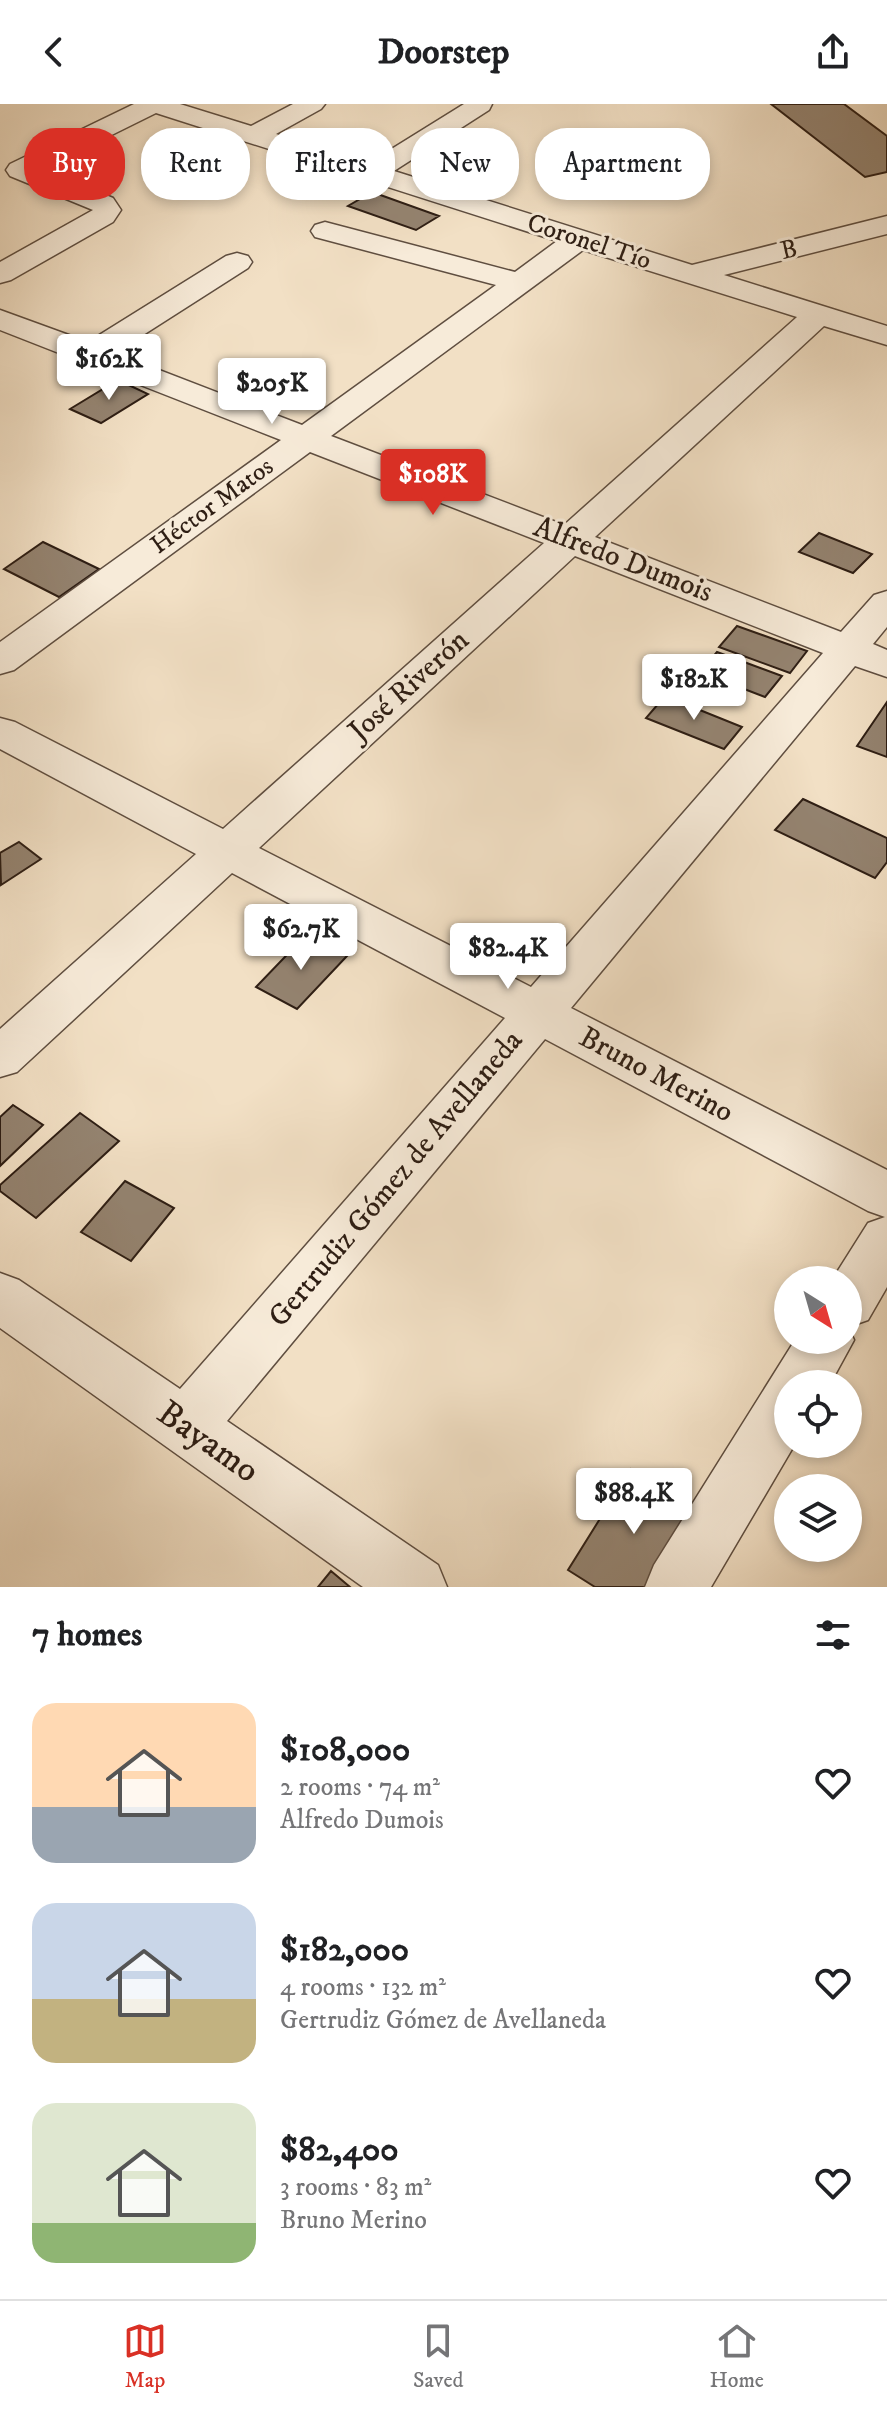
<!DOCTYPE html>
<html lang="en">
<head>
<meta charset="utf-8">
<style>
  :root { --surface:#fff; --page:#f6f6f6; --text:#202124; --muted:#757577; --line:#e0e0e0; --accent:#d93025 }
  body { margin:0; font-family:"IM FELL DW Pica",serif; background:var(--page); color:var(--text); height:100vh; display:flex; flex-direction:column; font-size:30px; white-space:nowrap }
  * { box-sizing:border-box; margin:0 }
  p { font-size:26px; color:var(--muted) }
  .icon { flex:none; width:44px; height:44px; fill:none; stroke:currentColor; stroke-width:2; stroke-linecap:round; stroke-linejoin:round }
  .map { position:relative; height:1483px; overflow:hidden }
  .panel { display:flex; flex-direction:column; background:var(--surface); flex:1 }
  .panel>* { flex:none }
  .top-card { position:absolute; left:24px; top:24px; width:840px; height:72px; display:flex; gap:16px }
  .needle { width:52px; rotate:143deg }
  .buttons { position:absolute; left:774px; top:1162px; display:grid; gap:16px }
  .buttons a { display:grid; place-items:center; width:88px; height:88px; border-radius:50%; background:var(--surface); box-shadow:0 4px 12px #0003; font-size:40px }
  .price { position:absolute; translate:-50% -68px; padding:0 18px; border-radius:8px; background:#fff; color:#222; font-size:26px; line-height:52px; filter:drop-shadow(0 2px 4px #0008) }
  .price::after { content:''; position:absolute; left:50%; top:48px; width:24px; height:18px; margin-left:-12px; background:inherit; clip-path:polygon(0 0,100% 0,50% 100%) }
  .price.active { background:var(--accent); color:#fff }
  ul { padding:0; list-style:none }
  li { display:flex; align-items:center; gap:24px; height:200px; padding:0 32px }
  li span { display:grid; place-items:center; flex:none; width:224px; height:160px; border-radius:24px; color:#555 }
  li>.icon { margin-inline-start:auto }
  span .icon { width:96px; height:96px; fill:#fffc; stroke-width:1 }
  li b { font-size:34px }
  h2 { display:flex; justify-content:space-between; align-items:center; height:96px; padding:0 32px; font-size:34px }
  .tag { padding:0 28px; border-radius:32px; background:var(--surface); box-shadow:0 4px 12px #0003; font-size:28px; line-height:72px }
  .tag.active { background:var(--accent); color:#fff }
  header { display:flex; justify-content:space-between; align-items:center; height:104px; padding:0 32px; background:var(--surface); font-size:36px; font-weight:700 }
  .dock { display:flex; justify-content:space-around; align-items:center; height:112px; border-top:2px solid var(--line); background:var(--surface); font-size:22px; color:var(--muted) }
  .dock a { display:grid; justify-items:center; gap:4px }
  .dock .active { color:var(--accent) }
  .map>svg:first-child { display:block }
</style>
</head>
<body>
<header><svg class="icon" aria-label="back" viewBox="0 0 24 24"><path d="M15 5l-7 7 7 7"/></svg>Doorstep<svg class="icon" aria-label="share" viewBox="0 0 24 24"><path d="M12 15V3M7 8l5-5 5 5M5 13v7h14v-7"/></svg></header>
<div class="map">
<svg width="887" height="1483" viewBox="0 0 887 1483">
  <rect width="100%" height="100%" fill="#f2e0c5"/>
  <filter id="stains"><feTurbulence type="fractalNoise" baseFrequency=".0025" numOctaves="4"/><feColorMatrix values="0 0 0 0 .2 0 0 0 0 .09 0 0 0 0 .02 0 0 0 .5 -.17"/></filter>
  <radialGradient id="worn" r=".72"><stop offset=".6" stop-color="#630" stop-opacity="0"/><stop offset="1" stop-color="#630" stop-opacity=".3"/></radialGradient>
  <path fill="#948370" stroke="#2e1e14" stroke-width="2" d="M 771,0 L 844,0 L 887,32 L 887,68 L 865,73 Z
    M 372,88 L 439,112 L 416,126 L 348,102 Z
    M 118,276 L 148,290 L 101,319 L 70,305 Z
    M 819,429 L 872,450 L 853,469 L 799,448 Z
    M 43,438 L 99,465 L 59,493 L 4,465 Z
    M 737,522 L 807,547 L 790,569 L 719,543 Z
    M 717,548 L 782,572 L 765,593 L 700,568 Z
    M 665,592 L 742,623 L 724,645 L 646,614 Z
    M 887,598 L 887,653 L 857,642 Z
    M 803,695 L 887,734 L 887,758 L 875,774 L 775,726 Z
    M 19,738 L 41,755 L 1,781 L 0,749 Z
    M 306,831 L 347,852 L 297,905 L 256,883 Z
    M 13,1001 L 43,1021 L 0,1062 L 0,1013 Z
    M 80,1009 L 119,1037 L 36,1114 L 0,1087 L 0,1081 Z
    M 125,1077 L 174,1104 L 131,1157 L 81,1128 Z
    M 631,1365 L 698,1405 L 652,1483 L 595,1483 L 568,1466 Z
    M 331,1467 L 350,1483 L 318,1483 Z"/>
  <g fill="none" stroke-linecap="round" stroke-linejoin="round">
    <g stroke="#5f4e40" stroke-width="3">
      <path id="minor" d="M 134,0 L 180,0 L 251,22 L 293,0 L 325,0 L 321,5 L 276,30 L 369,59 L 464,0 L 492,0 L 489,6 L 394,67 L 692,161 L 887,112 L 887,130 L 724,171 L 887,222 L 887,241 L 824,222 L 595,433 L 841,528 L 874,491 L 887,487 L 887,523 L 873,540 L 887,546 L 887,573 L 855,562 L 571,904 L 887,1066 L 887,1183 L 868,1216 L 848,1223 L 854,1236 L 830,1280 L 788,1280 L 788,1340 L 795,1340 L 711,1483 L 645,1483 L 654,1461 L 795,1236 L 848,1236 L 848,1176 L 832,1176 L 868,1119 L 885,1113 L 868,1107 L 545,935 L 227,1317 L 438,1461 L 447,1483 L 363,1483 L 0,1224 L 0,1169 L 19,1176 L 180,1285 L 505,914 L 232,769 L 17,968 L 0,973 L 0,925 L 196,750 L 0,645 L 0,614 L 15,618 L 223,725 L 544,439 L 310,348 L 14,566 L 0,570 L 0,538 L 281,336 L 0,226 L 0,206 L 88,238 L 226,152 L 237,149 L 248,152 L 252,158 L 248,164 L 115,249 L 302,321 L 496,181 L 315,133 L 311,127 L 315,121 L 325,118 L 515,168 L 557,137 L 156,9 L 43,65 L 113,94 L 121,106 L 113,118 L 11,176 L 0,179 L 0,158 L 93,106 L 10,72 L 6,66 L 10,60 ZM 583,146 L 797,213 L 564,421 L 331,332 ZM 575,452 L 823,549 L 531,883 L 259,744 Z"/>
    </g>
    <use href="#minor" fill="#f7ebd9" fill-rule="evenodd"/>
  </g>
  <g text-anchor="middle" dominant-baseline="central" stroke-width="6" stroke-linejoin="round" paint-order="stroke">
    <g font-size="26" fill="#2e1e14" stroke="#f7ebd9">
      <text transform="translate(589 138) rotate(18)">Coronel Tío</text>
      <text transform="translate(789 146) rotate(-14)">B</text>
      <text transform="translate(212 402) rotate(-36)">Héctor Matos</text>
    </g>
    <g font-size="30" fill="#2e1e14" stroke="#f7ebd9">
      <text transform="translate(623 456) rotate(21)">Alfredo Dumois</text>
      <text transform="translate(409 582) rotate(-42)">José Riverón</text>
      <text transform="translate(656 971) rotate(28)">Bruno Merino</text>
      <text transform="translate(396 1075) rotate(-50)">Gertrudiz Gómez de Avellaneda</text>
    </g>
    <g font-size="36" fill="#2e1e14" stroke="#f7ebd9">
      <text transform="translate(208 1338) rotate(35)">Bayamo</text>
    </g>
  </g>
  <rect width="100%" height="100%" filter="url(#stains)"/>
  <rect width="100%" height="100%" fill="url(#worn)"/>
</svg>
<div class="buttons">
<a><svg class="needle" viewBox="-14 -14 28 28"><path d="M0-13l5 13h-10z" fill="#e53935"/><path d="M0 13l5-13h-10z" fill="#757577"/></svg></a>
<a><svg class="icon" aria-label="locate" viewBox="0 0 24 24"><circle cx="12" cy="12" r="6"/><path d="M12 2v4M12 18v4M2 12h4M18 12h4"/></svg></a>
<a><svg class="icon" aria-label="layers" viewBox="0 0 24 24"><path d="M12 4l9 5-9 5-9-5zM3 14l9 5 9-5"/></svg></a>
</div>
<b class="price" style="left:109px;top:298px">$162K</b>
<b class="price" style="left:272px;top:322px">$205K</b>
<b class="price active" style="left:433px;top:413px">$108K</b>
<b class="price" style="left:694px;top:618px">$182K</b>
<b class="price" style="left:301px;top:868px">$62.7K</b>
<b class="price" style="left:508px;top:887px">$82.4K</b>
<b class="price" style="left:634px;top:1432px">$88.4K</b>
<div class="top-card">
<a class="tag active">Buy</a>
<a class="tag">Rent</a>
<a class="tag">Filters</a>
<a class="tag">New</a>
<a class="tag">Apartment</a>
</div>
</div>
<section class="panel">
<h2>7 homes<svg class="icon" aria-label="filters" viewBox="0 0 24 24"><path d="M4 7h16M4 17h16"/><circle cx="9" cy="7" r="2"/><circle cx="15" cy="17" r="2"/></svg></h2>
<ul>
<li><span style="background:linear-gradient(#ffd9b3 65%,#9aa5b1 0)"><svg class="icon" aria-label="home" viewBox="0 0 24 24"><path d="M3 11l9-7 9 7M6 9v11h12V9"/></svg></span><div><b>$108,000</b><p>2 rooms · 74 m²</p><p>Alfredo Dumois</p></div><svg class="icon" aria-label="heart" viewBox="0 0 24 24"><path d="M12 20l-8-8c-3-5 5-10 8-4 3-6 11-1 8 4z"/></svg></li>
<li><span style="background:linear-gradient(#c9d6e8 60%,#c2b280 0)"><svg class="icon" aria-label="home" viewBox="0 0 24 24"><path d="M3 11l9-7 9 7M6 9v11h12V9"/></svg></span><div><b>$182,000</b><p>4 rooms · 132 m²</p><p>Gertrudiz Gómez de Avellaneda</p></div><svg class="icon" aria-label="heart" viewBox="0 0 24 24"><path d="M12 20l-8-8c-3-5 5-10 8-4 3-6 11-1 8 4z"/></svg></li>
<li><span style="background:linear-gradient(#dfe7d0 75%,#8fb573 0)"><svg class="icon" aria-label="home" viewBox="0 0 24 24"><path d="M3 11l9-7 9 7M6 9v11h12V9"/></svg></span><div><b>$82,400</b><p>3 rooms · 83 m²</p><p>Bruno Merino</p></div><svg class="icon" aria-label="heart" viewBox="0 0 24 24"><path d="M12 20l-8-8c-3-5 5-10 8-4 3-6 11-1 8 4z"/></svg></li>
</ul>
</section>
<nav class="dock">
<a class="active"><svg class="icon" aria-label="map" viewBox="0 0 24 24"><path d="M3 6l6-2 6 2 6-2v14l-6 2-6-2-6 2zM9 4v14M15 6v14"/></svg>Map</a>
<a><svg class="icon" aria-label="saved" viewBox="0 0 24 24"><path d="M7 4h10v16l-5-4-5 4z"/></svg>Saved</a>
<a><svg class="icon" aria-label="home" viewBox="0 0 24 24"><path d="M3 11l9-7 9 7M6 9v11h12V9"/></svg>Home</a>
</nav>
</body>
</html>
